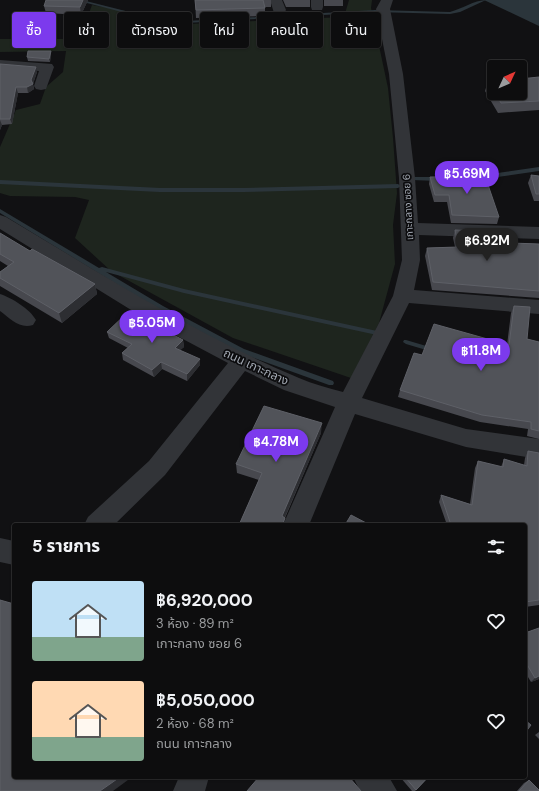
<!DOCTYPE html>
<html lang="th">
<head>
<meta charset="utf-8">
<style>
  :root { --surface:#0d0d0e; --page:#1b1b1c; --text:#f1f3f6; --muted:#9a9c9e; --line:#2d2d2e; --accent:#7c3aed }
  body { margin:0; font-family:"DM Sans","Noto Sans Thai",sans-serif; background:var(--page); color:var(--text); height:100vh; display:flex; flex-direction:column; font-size:15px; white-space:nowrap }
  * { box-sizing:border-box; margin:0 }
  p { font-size:13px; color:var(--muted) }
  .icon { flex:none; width:22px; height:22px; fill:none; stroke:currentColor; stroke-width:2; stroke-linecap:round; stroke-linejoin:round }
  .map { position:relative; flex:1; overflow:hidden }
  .side { position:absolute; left:12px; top:523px; width:515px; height:256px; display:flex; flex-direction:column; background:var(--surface); border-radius:4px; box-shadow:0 1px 3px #0004,0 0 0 1px var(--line) }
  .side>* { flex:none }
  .guide { position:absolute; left:12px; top:12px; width:515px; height:36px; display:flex; gap:8px }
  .needle { width:26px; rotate:46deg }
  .controls { position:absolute; left:487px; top:60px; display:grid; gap:8px }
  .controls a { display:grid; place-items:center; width:40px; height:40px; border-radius:4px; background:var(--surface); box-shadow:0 1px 3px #0004,0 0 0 1px var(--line); font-size:20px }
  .price { position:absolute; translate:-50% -34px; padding:0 9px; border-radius:14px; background:var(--accent); color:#fff; font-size:13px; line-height:26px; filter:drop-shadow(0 1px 2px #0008) }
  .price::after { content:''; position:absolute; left:50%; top:24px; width:12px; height:9px; margin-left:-6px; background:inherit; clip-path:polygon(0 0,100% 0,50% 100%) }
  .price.active { background:#222; color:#fff }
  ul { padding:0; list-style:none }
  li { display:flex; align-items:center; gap:12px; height:100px; padding:0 20px }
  li span { display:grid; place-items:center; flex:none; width:112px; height:80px; border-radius:4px; color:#555 }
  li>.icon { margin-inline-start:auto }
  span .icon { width:48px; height:48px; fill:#fffc; stroke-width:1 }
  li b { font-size:17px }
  h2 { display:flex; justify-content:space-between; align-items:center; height:48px; padding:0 20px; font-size:17px }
  .chip { padding:0 14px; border-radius:4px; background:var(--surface); box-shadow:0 1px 3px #0004,0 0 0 1px var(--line); font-size:14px; line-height:36px }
  .chip.active { background:var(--accent); color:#fff }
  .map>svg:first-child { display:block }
</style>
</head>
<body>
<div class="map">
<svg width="539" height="791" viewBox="0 0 539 791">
  <rect width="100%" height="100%" fill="#111113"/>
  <path fill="#1e251e" d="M 349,0 L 372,0 L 371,8 L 388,88 L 393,138 L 397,193 L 393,225 L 395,264 L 379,323 L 351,378 L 233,338 L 111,271 L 75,238 L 89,200 L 75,197 L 10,196 L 0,193 L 0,147 L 16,110 L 40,104 L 46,87 L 63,72 L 66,51 L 0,52 L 0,39 L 69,39 L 78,18 L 88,16 L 92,5 L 126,11 L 188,24 L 344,17 Z"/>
  <path fill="#2b353b" d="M 484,0 L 539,0 L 539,26 Z"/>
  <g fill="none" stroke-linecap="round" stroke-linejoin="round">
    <path fill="#2b353b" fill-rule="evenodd" d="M 75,0 L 82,0 L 169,22 L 375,10 L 450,12 C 462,9 474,0 486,0 L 460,12 L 450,14 L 375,12 L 169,24 Z
      M 539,167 L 539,171 L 476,180 L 473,178 L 476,176 Z
      M 414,177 L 438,177 L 441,179 L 438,181 L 412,180 L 412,178 Z
      M 0,180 L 160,188 L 243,188 L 398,184 L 401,186 L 398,188 L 243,192 L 160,192 L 0,184 Z
      M 0,209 L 99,268 L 102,267 L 184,289 L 377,331 L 380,333 L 377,335 L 184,293 L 106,272 L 163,306 L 244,349 L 333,381 L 334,383 L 333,385 L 329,385 L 240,353 L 159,310 L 0,213 Z
      M 404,340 L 406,340 L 433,348 L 436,350 L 433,352 L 406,344 L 403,342 Z"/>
    <path fill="#323438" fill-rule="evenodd" d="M 270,0 L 282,0 L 286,10 L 284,13 L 274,13 Z
      M 311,0 L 323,0 L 323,7 L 322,10 L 312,10 L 311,7 Z
      M 381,0 L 393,0 L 390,9 L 403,74 L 415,178 L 418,223 L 539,227 L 539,239 L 419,235 L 420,260 L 414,290 L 539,300 L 539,314 L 409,303 L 362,398 L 466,429 L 539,439 L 539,459 L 466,447 L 355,414 L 309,525 L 283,525 L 335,407 L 284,390 L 245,371 L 165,475 L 114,525 L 84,525 L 88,517 L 149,461 L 228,363 L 149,321 L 0,229 L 0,215 L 6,217 C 102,274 196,335 299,378 C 313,384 328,388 343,392 L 393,296 L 402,260 L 399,178 L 389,74 L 376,9 Z
      M 0,60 L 52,64 L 54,67 L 46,89 L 41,90 L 36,89 L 34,86 L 39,71 L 0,68 Z
      M 0,294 C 12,298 30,309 36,320 L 33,325 C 19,329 11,319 0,311 Z
      M 0,538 L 14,541 L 14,565 L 0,562 Z
      M 179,777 L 209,777 L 205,791 L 173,791 Z
      M 353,777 L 389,777 L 397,791 L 360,791 Z"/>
  </g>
  <path fill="#47484e" d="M 88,0 L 81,15 L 46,13 L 44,6 Z
    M 195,0 L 271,0 L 271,7 L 265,7 L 265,16 L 196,18 Z
    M 283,0 L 310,0 L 310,7 L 286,7 Z
    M 324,0 L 343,0 L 343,6 L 324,6 Z
    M 51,54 L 50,62 L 28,61 L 27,57 Z
    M 0,64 L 37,72 L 33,84 L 34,89 L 28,93 L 18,93 L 12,124 L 2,125 L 0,130 Z
    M 539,77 L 539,110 L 498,113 L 485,91 L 488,81 L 494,80 L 494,93 L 520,93 Z
    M 531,175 L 539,176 L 539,201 L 534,201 L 528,183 Z
    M 430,177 L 499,217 L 497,224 L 451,223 L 447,202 L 434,202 L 429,184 Z
    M 455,230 L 511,243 L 539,244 L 539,298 L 432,290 L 425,256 L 427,248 L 455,247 L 453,238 Z
    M 0,233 L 30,251 L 95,284 L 97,294 L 62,323 L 0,286 L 0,272 L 8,266 L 0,261 Z
    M 514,306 L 527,339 L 539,342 L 539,439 L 527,436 L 528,429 L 480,422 L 398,397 L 400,390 L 422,355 L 507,345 L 511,313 Z
    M 107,332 L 183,340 L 184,347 L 180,350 L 200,365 L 187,381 L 162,369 L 154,377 L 123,360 L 122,353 L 128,348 L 109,338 Z
    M 321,433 L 285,518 L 284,525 L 239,525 L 259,480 L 237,473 L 236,464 Z
    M 528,451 L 539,453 L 539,605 L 525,607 L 525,525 L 447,525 L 439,502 L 441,495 L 470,504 L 475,468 L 478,461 L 501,467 L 504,459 L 524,465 L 525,458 Z
    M 539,628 L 539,679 L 531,682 L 525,672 L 525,633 Z
    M 539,732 L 539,739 L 535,735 Z
    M 400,777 L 429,777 L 415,791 L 412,791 Z
    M 529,780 L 539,791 L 517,791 L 524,783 Z"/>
  <path fill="#2d2e32" d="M 83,0 L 88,0 L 81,15 L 80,7 Z
    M 51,51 L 51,54 L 50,62 L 49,59 Z
    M 36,67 L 37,72 L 33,84 L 34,89 L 28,93 L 27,87 Z
    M 16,87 L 18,93 L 12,124 L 10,119 Z
    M 0,120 L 2,125 L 0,130 Z
    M 95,284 L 97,294 L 62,323 L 59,313 Z
    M 183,340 L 184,347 L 176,354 L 175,348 Z
    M 200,359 L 200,365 L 187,381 L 187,374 Z
    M 161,362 L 162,369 L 154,377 L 152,370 Z
    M 322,423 L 321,433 L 282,524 L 282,516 Z
    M 285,518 L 284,525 L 282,525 Z
    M 539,676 L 539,679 L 531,682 L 535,678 Z
    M 120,777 L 132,777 L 113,791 L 100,791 Z"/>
  <path fill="#515359" stroke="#5e6067" d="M 46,0 L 83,0 L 80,7 L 44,6 Z
    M 195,0 L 263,0 L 265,8 L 196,10 Z
    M 28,51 L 51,51 L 49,59 L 27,57 Z
    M 0,64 L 36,67 L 31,80 L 33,84 L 27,87 L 16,87 L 10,119 L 0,119 Z
    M 539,77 L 539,101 L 501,103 L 495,93 L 520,93 L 520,79 Z
    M 494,80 L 494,91 L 488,81 Z
    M 531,175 L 539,176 L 539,194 L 536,194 Z
    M 485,176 L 499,217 L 452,215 L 449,195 L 435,195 L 430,177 Z
    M 455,230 L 507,232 L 511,243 L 539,244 L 539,291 L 433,282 L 427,248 L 458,247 Z
    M 0,233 L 30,251 L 32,249 L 95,284 L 59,313 L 0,278 L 0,272 L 14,262 L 0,254 Z
    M 514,306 L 530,307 L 527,339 L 539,342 L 539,431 L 531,429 L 531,422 L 482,415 L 400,390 L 414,353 L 422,355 L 434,324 L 509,345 Z
    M 128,312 L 145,320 L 183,340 L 175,348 L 200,359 L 187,374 L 161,362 L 152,370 L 122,353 L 132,344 L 107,332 Z
    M 264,406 L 322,423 L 282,516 L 285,518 L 282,525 L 239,525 L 262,473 L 236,464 Z
    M 528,451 L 539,453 L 539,600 L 525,602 L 525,525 L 451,525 L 441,495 L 472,505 L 478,461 L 503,467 L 504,459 L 527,466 Z
    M 351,515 L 370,525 L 345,525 Z
    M 0,600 L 14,604 L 14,777 L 120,777 L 100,791 L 0,791 Z
    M 539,628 L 539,676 L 535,678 L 525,661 L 525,633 Z
    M 525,720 L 531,725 L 525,733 Z
    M 259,777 L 349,777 L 361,791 L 247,791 Z
    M 405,777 L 428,777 L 416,790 Z
    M 529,780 L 539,790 L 539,791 L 519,791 Z"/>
  <g text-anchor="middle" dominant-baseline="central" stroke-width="3.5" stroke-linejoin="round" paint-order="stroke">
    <g font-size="10" fill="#a3a9b3" stroke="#0c0c0e">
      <text transform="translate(408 207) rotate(-93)">เกาะกลาง ซอย 6</text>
    </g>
    <g font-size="12" fill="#a3a9b3" stroke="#0c0c0e">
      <text transform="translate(256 367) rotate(25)">ถนน เกาะกลาง</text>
    </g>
  </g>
</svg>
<div class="controls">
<a><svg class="needle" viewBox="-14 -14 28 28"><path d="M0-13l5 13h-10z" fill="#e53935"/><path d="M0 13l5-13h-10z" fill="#9a9c9e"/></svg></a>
</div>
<b class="price" style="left:467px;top:195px">฿5.69M</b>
<b class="price active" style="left:487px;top:262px">฿6.92M</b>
<b class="price" style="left:152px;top:344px">฿5.05M</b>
<b class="price" style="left:481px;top:372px">฿11.8M</b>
<b class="price" style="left:276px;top:463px">฿4.78M</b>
<div class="guide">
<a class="chip active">ซื้อ</a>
<a class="chip">เช่า</a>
<a class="chip">ตัวกรอง</a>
<a class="chip">ใหม่</a>
<a class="chip">คอนโด</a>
<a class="chip">บ้าน</a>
</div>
<section class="side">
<h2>5 รายการ<svg class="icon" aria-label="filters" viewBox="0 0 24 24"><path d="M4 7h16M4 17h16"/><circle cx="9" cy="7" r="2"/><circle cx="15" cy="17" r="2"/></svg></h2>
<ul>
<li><span style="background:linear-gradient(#bfe0f5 70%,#7fa58c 0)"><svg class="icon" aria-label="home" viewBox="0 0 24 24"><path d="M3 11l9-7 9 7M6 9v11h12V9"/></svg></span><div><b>฿6,920,000</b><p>3 ห้อง · 89 m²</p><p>เกาะกลาง ซอย 6</p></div><svg class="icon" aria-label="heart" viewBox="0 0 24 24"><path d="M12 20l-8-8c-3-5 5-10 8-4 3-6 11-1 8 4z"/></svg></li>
<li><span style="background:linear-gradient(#ffd9b3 70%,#7fa58c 0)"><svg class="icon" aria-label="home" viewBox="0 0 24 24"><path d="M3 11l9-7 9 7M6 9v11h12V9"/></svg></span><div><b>฿5,050,000</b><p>2 ห้อง · 68 m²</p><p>ถนน เกาะกลาง</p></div><svg class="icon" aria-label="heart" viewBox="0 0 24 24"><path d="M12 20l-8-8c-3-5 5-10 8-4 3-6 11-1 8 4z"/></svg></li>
</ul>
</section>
</div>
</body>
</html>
